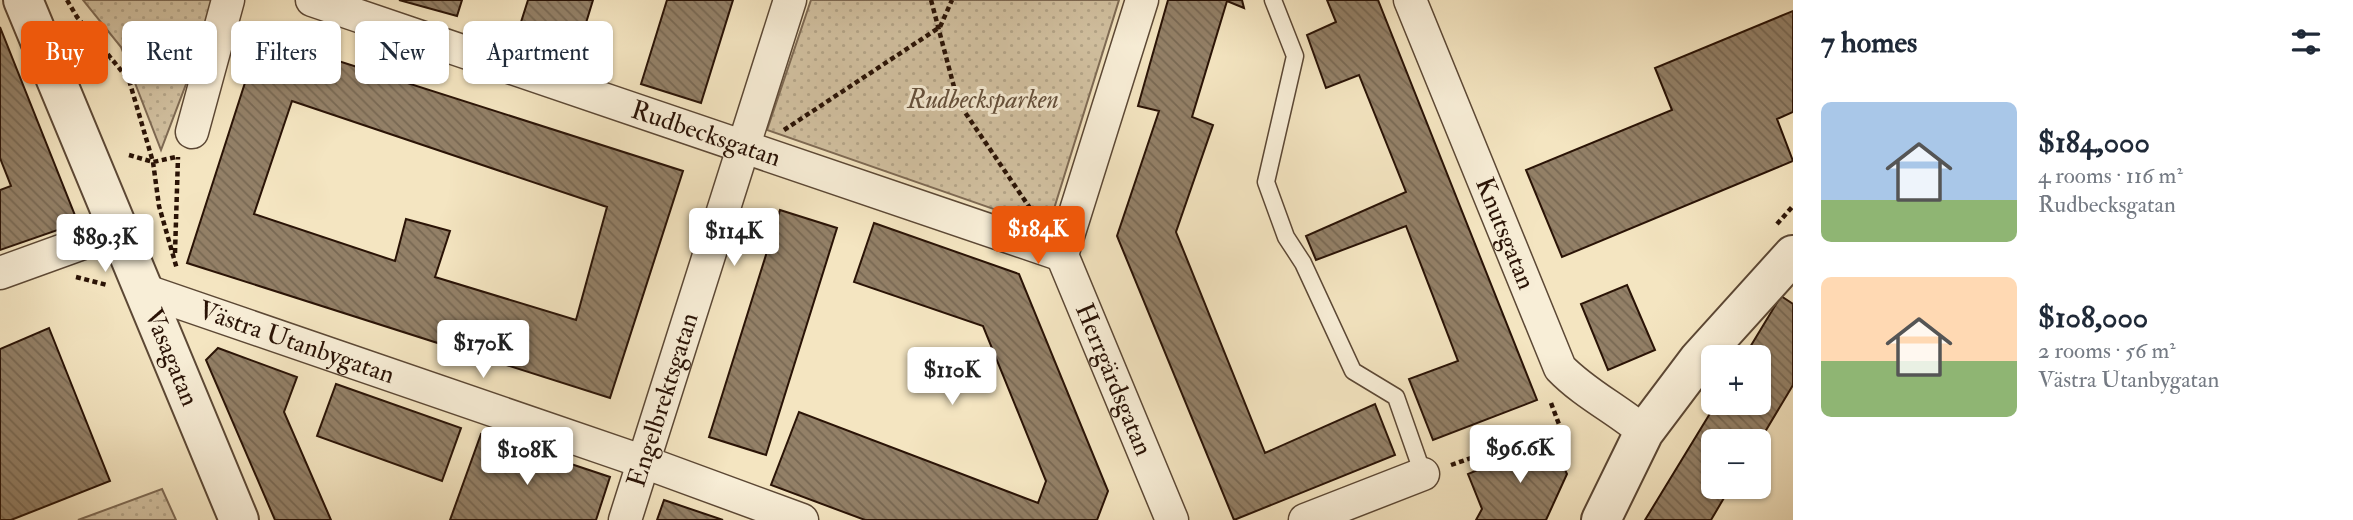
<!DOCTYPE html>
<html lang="en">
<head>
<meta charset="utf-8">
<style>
  :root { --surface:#fff; --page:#f6f6f7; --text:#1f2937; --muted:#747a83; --accent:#ea580c }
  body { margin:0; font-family:"IM FELL Double Pica",serif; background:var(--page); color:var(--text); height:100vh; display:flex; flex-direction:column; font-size:26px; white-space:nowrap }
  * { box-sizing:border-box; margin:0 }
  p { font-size:23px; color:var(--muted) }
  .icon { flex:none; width:38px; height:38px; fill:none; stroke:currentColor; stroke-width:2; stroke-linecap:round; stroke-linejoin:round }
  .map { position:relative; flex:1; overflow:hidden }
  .drawer { display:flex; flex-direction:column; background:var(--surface); width:560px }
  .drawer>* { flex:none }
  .hud { position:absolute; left:21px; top:21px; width:665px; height:63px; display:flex; gap:14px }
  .tools { position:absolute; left:1701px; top:345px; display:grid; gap:14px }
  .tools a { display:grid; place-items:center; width:70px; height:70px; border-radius:10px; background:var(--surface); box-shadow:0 2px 5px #0004; font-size:35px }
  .price { position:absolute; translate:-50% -60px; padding:0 16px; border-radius:7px; background:#fff; color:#222; font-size:23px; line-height:46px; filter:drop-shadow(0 2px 4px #0008) }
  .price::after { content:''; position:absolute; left:50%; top:42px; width:21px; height:16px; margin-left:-10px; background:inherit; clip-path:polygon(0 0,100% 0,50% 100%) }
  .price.selected { background:var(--accent); color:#fff }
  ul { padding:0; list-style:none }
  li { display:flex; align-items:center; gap:21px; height:175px; padding:0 28px }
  li span { display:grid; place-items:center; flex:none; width:196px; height:140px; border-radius:10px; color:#555 }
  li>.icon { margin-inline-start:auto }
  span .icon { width:84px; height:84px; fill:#fffc; stroke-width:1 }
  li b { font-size:30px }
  h2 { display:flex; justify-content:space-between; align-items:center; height:84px; padding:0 28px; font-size:30px }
  .chip { padding:0 24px; border-radius:10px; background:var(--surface); box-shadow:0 2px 5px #0004; font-size:24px; line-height:63px }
  .chip.selected { background:var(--accent); color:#fff }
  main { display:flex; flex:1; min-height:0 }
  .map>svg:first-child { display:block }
</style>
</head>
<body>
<main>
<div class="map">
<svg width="1793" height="520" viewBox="0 0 1793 520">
  <defs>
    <pattern id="park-dots" width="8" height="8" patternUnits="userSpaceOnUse" patternTransform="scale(1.75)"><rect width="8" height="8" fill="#d2c1a1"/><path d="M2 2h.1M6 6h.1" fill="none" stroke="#b4a589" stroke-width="1.8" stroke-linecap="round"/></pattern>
    <pattern id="building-back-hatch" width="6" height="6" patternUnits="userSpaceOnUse" patternTransform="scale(1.75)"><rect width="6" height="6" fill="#938067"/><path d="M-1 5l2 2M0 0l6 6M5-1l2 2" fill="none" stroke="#786853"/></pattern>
  </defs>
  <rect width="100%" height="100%" fill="#f4e5c1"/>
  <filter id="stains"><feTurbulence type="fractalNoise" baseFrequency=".00286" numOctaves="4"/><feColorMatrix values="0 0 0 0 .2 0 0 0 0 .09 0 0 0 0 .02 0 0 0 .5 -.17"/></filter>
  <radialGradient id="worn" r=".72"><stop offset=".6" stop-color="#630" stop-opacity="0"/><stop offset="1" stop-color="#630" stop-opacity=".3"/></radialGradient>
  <path fill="url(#park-dots)" stroke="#7e6a54" stroke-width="2" d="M 83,0 L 218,0 L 161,150 L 121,47 Z
    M 811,0 L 1119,0 L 1048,228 L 767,130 Z
    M 162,489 L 176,520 L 78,520 Z"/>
  <path fill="url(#building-back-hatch)" stroke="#2a1306" stroke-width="2" fill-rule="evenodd" d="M 399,0 L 462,0 L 457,16 Z
    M 528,0 L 593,0 L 575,59 L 515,41 Z
    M 667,0 L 733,0 L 701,103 L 641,84 Z
    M 1168,0 L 1242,0 L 1244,8 L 1227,1 L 1192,117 L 1213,125 L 1176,232 L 1265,453 L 1375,404 L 1395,455 L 1234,520 L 1117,236 L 1159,111 L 1138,106 Z
    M 1327,0 L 1378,0 L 1537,400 L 1433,440 L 1409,379 L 1458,361 L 1406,226 L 1316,260 L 1306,236 L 1406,192 L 1359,75 L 1326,88 L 1307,35 L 1336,22 Z
    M 1793,11 L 1793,112 L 1777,119 L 1793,161 L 1562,257 L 1526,170 L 1672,110 L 1655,68 Z
    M 0,27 L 78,223 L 0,250 L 0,190 L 11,186 L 0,158 Z
    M 260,36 L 683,171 L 610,398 L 187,263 ZM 292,101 L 607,207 L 576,320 L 435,277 L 450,231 L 406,219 L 395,261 L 254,214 Z
    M 780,210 L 837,228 L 766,455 L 709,437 Z
    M 874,223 L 1019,274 L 1108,491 L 1097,520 L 865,520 L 771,485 L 799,412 L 1038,503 L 1046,481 L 983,326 L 854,282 Z
    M 1627,285 L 1655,350 L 1608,370 L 1581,304 Z
    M 1781,296 L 1793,304 L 1793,385 L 1759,442 L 1713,441 L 1713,486 L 1731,486 L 1711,520 L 1645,520 L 1717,402 L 1759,402 L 1759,357 L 1744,357 Z
    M 49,328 L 110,481 L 11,520 L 0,520 L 0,349 Z
    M 218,348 L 297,377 L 284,412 L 331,520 L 275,520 L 206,360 Z
    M 336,384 L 461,428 L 442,481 L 317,436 Z
    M 481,434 L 610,477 L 596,520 L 450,520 Z
    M 1551,439 L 1567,474 L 1546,520 L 1476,520 L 1482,509 L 1468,474 Z
    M 664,500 L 723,520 L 657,520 Z"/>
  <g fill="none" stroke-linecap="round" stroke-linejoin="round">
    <g stroke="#5c4835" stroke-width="19">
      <path id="service" d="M 1273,0 L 1295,56 L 1266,182 L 1286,237 L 1303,263 L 1353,371 L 1396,397 L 1423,474"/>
    </g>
    <g stroke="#5c4835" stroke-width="35">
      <g id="minor">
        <path id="s1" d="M 312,0 L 1062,255"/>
        <path id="s2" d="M 1142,0 L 1062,255 L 1172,520"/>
        <path id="s3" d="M 1410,0 L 1560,368 C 1585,394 1617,409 1644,432"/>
        <path d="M 192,132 L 228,0"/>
        <path d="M 0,273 L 119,230"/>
        <path id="s4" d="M 146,291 L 644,462 L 802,520"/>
        <path id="s5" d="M 625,520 L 790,0"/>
        <path d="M 1305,520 L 1423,474"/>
      </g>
    </g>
    <g stroke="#5c4835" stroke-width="42">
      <g id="tertiary">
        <path id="s6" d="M 23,0 L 239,520"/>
        <path d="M 1601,520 L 1644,432 L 1699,359 L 1793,255"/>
      </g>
    </g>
    <path stroke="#2a1306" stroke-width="4.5" stroke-dasharray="5 3.5" stroke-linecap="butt" d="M 67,0 L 77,17 L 129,80 L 153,162 L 159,206 L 177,269
      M 931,0 L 958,102 L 1034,214
      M 93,65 L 110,58
      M 784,130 L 940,27 L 952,0
      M 129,155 L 153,162 L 176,157
      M 1777,224 L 1793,206
      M 175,253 L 178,157
      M 76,277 L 107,285
      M 1451,465 L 1560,427 L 1551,403"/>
    <use href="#service" stroke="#f8eed7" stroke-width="16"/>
    <use href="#minor" stroke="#f8eed7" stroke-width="32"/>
    <use href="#tertiary" stroke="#f8eed7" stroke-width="38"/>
  </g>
  <g text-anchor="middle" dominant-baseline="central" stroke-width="6" stroke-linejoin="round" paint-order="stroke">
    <g font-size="26" font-style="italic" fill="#65503c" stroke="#f8eed7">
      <text x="983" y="100">Rudbecksparken</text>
    </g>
    <g font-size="26" fill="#2a1306" stroke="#f8eed7">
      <text stroke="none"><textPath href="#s1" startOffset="416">Rudbecksgatan</textPath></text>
      <text stroke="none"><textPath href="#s3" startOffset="252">Knutsgatan</textPath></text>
      <text stroke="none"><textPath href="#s4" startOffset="159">Västra Utanbygatan</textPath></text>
      <text stroke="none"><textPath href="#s6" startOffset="387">Vasagatan</textPath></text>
      <text stroke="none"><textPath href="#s2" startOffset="402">Herrgärdsgatan</textPath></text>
      <text stroke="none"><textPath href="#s5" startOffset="126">Engelbrektsgatan</textPath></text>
    </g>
  </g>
  <rect width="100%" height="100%" filter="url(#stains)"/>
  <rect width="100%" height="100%" fill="url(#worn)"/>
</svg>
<div class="tools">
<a>+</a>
<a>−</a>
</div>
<b class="price selected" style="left:1038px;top:266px">$184K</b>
<b class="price" style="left:734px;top:268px">$114K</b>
<b class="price" style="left:105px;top:274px">$89.3K</b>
<b class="price" style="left:483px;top:380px">$170K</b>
<b class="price" style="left:952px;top:407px">$110K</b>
<b class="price" style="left:1520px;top:485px">$96.6K</b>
<b class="price" style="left:527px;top:487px">$108K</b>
<div class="hud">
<a class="chip selected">Buy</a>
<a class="chip">Rent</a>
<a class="chip">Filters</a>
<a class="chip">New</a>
<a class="chip">Apartment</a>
</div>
</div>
<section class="drawer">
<h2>7 homes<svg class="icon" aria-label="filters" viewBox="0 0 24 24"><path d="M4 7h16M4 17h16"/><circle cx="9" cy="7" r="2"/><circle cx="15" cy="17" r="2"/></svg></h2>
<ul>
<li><span style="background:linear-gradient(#a9c7e8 70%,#8fb573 0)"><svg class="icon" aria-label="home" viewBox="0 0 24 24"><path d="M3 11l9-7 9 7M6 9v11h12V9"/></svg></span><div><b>$184,000</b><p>4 rooms · 116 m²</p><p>Rudbecksgatan</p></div></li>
<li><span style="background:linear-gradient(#ffd9b3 60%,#8fb573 0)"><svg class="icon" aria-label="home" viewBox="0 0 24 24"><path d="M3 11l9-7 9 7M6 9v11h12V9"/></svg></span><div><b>$108,000</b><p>2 rooms · 56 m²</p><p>Västra Utanbygatan</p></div></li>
</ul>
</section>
</main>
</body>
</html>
